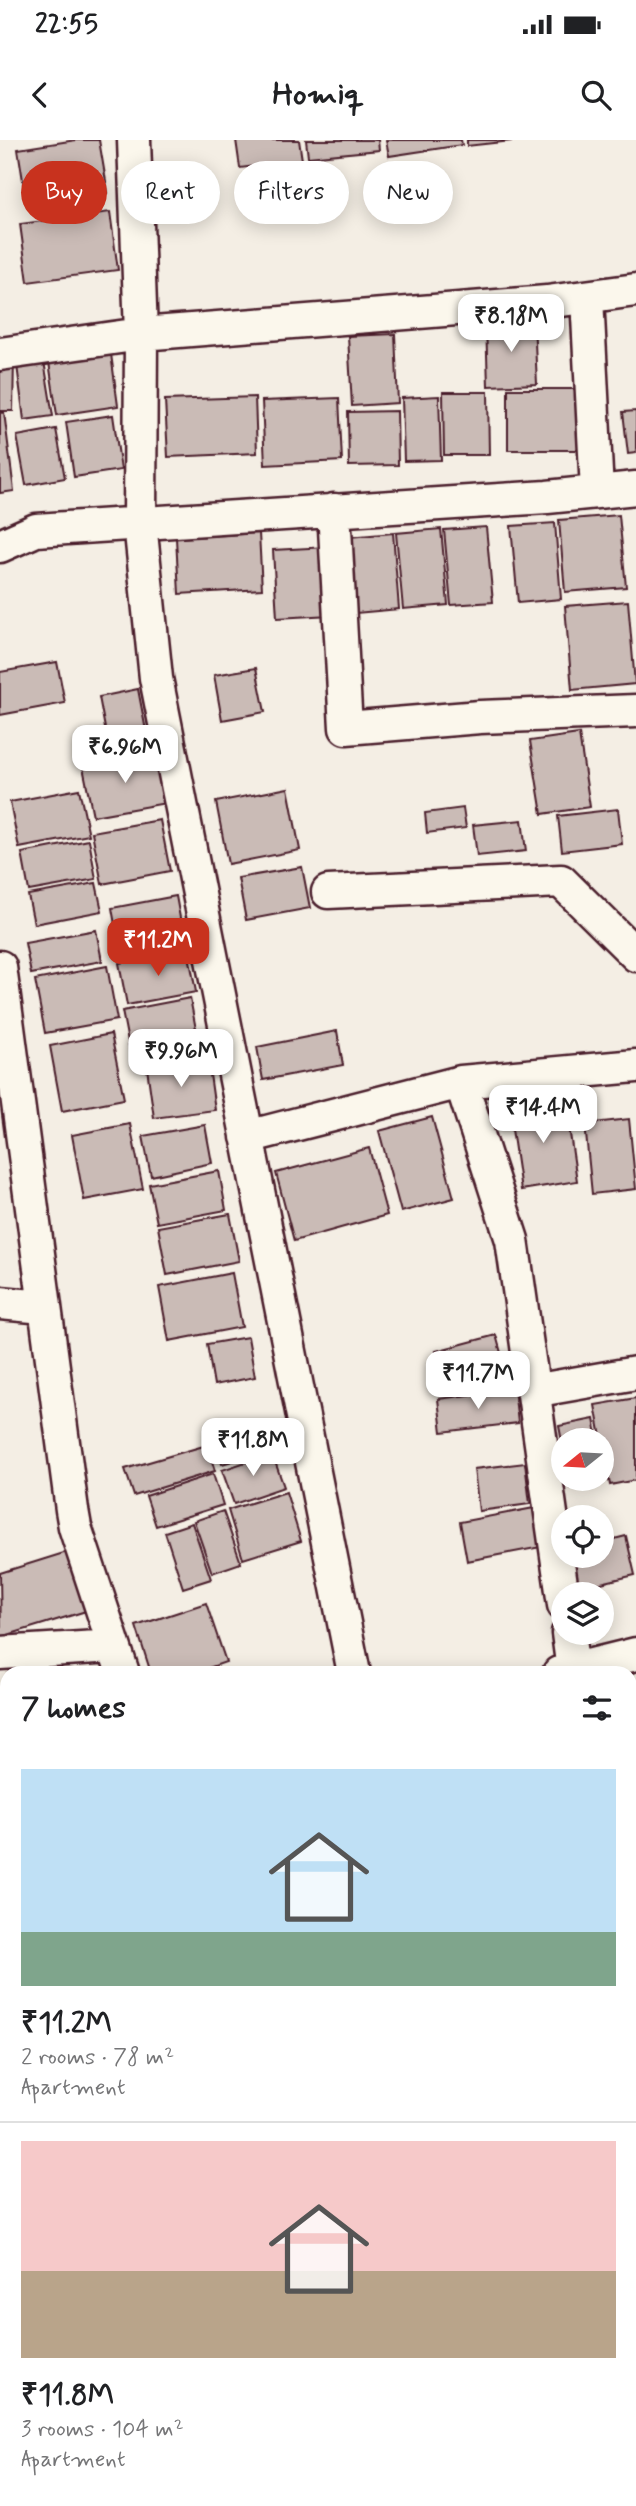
<!DOCTYPE html>
<html lang="en">
<head>
<meta charset="utf-8">
<style>
  :root { --surface:#fff; --page:#f2f2f2; --text:#202124; --muted:#757577; --line:#e0e0e0; --accent:#c8321e }
  body { margin:0; font-family:Mynerve,sans-serif; background:var(--page); color:var(--text); height:100vh; display:flex; flex-direction:column; font-size:26px; white-space:nowrap }
  * { box-sizing:border-box; margin:0 }
  p { font-size:23px; color:var(--muted) }
  .icon { flex:none; width:38px; height:38px; fill:none; stroke:currentColor; stroke-width:2; stroke-linecap:round; stroke-linejoin:round }
  .map { position:relative; flex:1; overflow:hidden }
  .side { position:absolute; left:0px; top:1526px; width:637px; height:840px; display:flex; flex-direction:column; background:var(--surface); border-radius:21px 21px 0 0; box-shadow:0 4px 18px #0003 }
  .side>* { flex:none }
  .guide { position:absolute; left:21px; top:21px; width:595px; height:63px; display:flex; gap:14px }
  .needle { width:46px; rotate:252deg }
  .buttons { position:absolute; left:551px; top:1288px; display:grid; gap:14px }
  .buttons a { display:grid; place-items:center; width:63px; height:63px; border-radius:50%; background:var(--surface); box-shadow:0 4px 18px #0003; font-size:35px }
  .price { position:absolute; translate:-50% -60px; padding:0 16px; border-radius:14px; background:#fff; color:#222; font-size:23px; line-height:46px; filter:drop-shadow(0 2px 4px #0008) }
  .price::after { content:''; position:absolute; left:50%; top:42px; width:21px; height:16px; margin-left:-10px; background:inherit; clip-path:polygon(0 0,100% 0,50% 100%) }
  .price.on { background:var(--accent); color:#fff }
  ul { padding:0; list-style:none }
  li { display:grid; align-content:center; gap:14px; height:371px; padding:0 21px }
  li+li { border-top:2px solid var(--line) }
  li span { display:grid; place-items:center; height:217px; border-radius:0px; color:#555 }
  li>.icon { margin-inline-start:auto }
  span .icon { width:126px; height:126px; fill:#fffc; stroke-width:1 }
  li b { font-size:30px }
  h2 { display:flex; justify-content:space-between; align-items:center; height:84px; padding:0 21px; font-size:30px }
  .pill { padding:0 24px; border-radius:32px; background:var(--surface); box-shadow:0 4px 18px #0003; font-size:24px; line-height:63px }
  .pill.on { background:var(--accent); color:#fff }
  .status { display:flex; justify-content:space-between; align-items:center; height:49px; padding:0 35px; background:var(--surface); direction:ltr }
  .status svg { height:19px; fill:currentColor }
  header { display:flex; justify-content:space-between; align-items:center; height:91px; padding:0 21px; background:var(--surface); font-size:32px; font-weight:700 }
  .map>svg:first-child { display:block }
</style>
</head>
<body>
<div class="status"><b>22:55</b><svg viewBox="0 0 49 12"><path d="M0 12V9h3v3zM5 12V6h3v6zM10 12V3h3v9zM15 12V0h3v12zM26 1h20v11H26zM47 4h2v5h-2z"/></svg></div>
<header><svg class="icon" aria-label="back" viewBox="0 0 24 24"><path d="M15 5l-7 7 7 7"/></svg>Homiq<svg class="icon" aria-label="search" viewBox="0 0 24 24"><circle cx="10" cy="10" r="6"/><path d="M15 15l6 6"/></svg></header>
<div class="map">
<svg width="636" height="2366" viewBox="0 0 636 2366">
  <rect width="100%" height="100%" fill="#f4eee4"/>
  <filter id="ink" filterUnits="userSpaceOnUse"><feTurbulence type="fractalNoise" baseFrequency=".0143" numOctaves="2"/><feDisplacementMap in="SourceGraphic" scale="14" xChannelSelector="R" yChannelSelector="G"/><feConvolveMatrix kernelMatrix="1 2 1 2 8 2 1 2 1" color-interpolation-filters="sRGB"/></filter>
  <g filter="url(#ink)">
    <path fill="#cabbb6" stroke="#4a1f2b" stroke-width="2" d="M 76,0 L 99,0 L 108,53 L 27,66 L 18,9 Z
      M 236,0 L 299,0 L 302,20 L 240,28 Z
      M 306,0 L 378,0 L 379,10 L 308,17 Z
      M 386,0 L 461,0 L 462,5 L 389,16 Z
      M 467,0 L 511,0 L 511,1 L 467,6 Z
      M 110,72 L 118,130 L 28,142 L 20,84 Z
      M 534,182 L 537,244 L 488,246 L 486,184 Z
      M 395,194 L 398,263 L 352,266 L 348,196 Z
      M 111,214 L 118,266 L 57,275 L 49,222 Z
      M 0,218 L 14,218 L 13,271 L 0,271 Z
      M 44,221 L 53,276 L 24,280 L 17,225 Z
      M 508,249 L 580,249 L 581,310 L 508,310 Z
      M 443,252 L 488,252 L 489,315 L 444,315 Z
      M 439,256 L 441,320 L 404,321 L 402,258 Z
      M 255,257 L 257,313 L 168,317 L 165,260 Z
      M 339,258 L 342,321 L 265,325 L 262,261 Z
      M 397,271 L 398,325 L 349,326 L 348,272 Z
      M 636,271 L 636,313 L 628,314 L 623,272 Z
      M 4,272 L 14,351 L 0,353 L 0,273 Z
      M 113,275 L 121,330 L 74,337 L 66,282 Z
      M 56,289 L 65,338 L 26,345 L 17,296 Z
      M 619,375 L 626,447 L 565,452 L 559,380 Z
      M 555,383 L 561,459 L 518,463 L 511,386 Z
      M 486,387 L 493,462 L 451,465 L 444,390 Z
      M 441,389 L 448,465 L 403,469 L 396,393 Z
      M 259,393 L 262,449 L 179,454 L 176,398 Z
      M 393,393 L 399,469 L 356,473 L 349,397 Z
      M 327,407 L 331,475 L 277,478 L 273,410 Z
      M 628,461 L 635,544 L 572,550 L 565,466 Z
      M 57,522 L 65,563 L 0,575 L 0,532 Z
      M 256,528 L 265,572 L 222,580 L 214,535 Z
      M 138,549 L 147,596 L 108,604 L 99,557 Z
      M 579,594 L 590,667 L 542,674 L 530,601 Z
      M 156,613 L 166,663 L 93,676 L 83,627 Z
      M 288,648 L 300,710 L 228,724 L 216,662 Z
      M 79,649 L 89,695 L 19,708 L 10,662 Z
      M 463,668 L 466,688 L 427,693 L 425,673 Z
      M 618,669 L 622,704 L 562,711 L 558,676 Z
      M 160,680 L 170,731 L 102,744 L 92,692 Z
      M 522,680 L 526,711 L 477,716 L 473,685 Z
      M 89,700 L 96,739 L 29,751 L 22,713 Z
      M 302,727 L 310,768 L 246,780 L 238,738 Z
      M 96,743 L 102,771 L 34,784 L 28,755 Z
      M 176,756 L 184,800 L 120,812 L 112,768 Z
      M 96,790 L 102,821 L 31,834 L 25,803 Z
      M 188,810 L 196,852 L 127,865 L 119,823 Z
      M 107,826 L 117,880 L 45,893 L 35,840 Z
      M 190,858 L 199,905 L 131,917 L 122,871 Z
      M 337,891 L 343,925 L 263,940 L 257,907 Z
      M 111,894 L 124,959 L 62,971 L 50,906 Z
      M 208,920 L 215,970 L 154,978 L 147,928 Z
      M 565,960 L 577,1041 L 521,1050 L 509,969 Z
      M 432,977 L 454,1058 L 401,1072 L 379,991 Z
      M 629,979 L 636,1049 L 592,1054 L 585,984 Z
      M 130,984 L 143,1049 L 84,1060 L 72,995 Z
      M 205,985 L 212,1023 L 151,1036 L 143,996 Z
      M 369,1008 L 387,1075 L 294,1101 L 276,1033 Z
      M 219,1031 L 226,1070 L 157,1083 L 149,1044 Z
      M 230,1074 L 239,1121 L 167,1135 L 158,1087 Z
      M 232,1133 L 242,1187 L 169,1201 L 159,1147 Z
      M 496,1195 L 508,1238 L 447,1254 L 436,1211 Z
      M 248,1197 L 255,1237 L 214,1245 L 207,1204 Z
      M 514,1249 L 518,1283 L 442,1292 L 438,1259 Z
      M 636,1258 L 636,1340 L 610,1345 L 595,1265 Z
      M 594,1279 L 598,1300 L 564,1300 L 564,1312 L 559,1286 Z
      M 263,1285 L 270,1310 L 222,1324 L 215,1299 Z
      M 207,1305 L 215,1331 L 134,1356 L 125,1329 Z
      M 272,1313 L 284,1347 L 234,1364 L 222,1330 Z
      M 525,1323 L 530,1364 L 479,1371 L 474,1329 Z
      M 602,1324 L 605,1341 L 570,1348 L 568,1339 L 602,1339 Z
      M 213,1334 L 223,1365 L 156,1386 L 146,1356 Z
      M 286,1352 L 301,1401 L 243,1419 L 228,1370 Z
      M 534,1368 L 541,1407 L 467,1421 L 460,1382 Z
      M 223,1371 L 241,1423 L 212,1433 L 194,1381 Z
      M 192,1383 L 211,1439 L 183,1448 L 165,1392 Z
      M 626,1396 L 635,1435 L 571,1450 L 564,1416 L 602,1416 L 602,1402 Z
      M 67,1412 L 86,1471 L 1,1497 L 0,1433 Z
      M 206,1463 L 226,1522 L 194,1533 L 151,1533 L 136,1486 Z
      M 7,1566 L 7,1635 L 0,1637 L 0,1567 Z
      M 630,1570 L 636,1600 L 636,1613 L 630,1614 Z
      M 0,1645 L 7,1645 L 7,1724 L 0,1724 Z
      M 635,1776 L 636,1854 L 630,1856 L 630,1777 Z
      M 0,1780 L 7,1781 L 7,1858 L 0,1857 Z
      M 0,2033 L 7,2033 L 7,2082 L 0,2082 Z
      M 630,2290 L 636,2319 L 636,2335 L 630,2336 Z
      M 378,2359 L 421,2359 L 422,2366 L 380,2366 Z"/>
    <g fill="none" stroke-linecap="round" stroke-linejoin="round">
      <g stroke="#4a1f2b" stroke-width="37">
        <path id="street" d="M 134,0 L 141,194 L 140,383 L 156,538 L 354,1533
          M 587,157 L 597,352
          M 0,214 L 141,194 L 547,162 L 636,150
          M 334,370 L 346,588 L 480,577 L 636,571
          M 0,406 L 36,390 L 547,357 L 636,348
          M 328,752 L 561,741 L 636,815
          M 0,827 L 72,1370 L 75,1387 L 123,1533
          M 247,997 L 461,942
          M 0,1163 L 44,1167
          M 533,1251 L 636,1233
          M 564,1465 L 512,1100 L 461,942 L 636,926
          M 568,1493 L 573,1530
          M 0,1513 L 114,1506
          M 559,1533 L 636,1514
          M 0,1738 L 7,1738
          M 630,1748 L 636,1747
          M 630,1971 L 636,1970
          M 0,1992 L 7,1992
          M 0,2198 L 7,2197
          M 630,2217 L 636,2217
          M 354,2359 L 356,2366"/>
      </g>
      <use href="#street" stroke="#fbf7ec" stroke-width="32"/>
    </g>
  </g>
</svg>
<div class="buttons">
<a><svg class="needle" viewBox="-14 -14 28 28"><path d="M0-13l5 13h-10z" fill="#e53935"/><path d="M0 13l5-13h-10z" fill="#757577"/></svg></a>
<a><svg class="icon" aria-label="locate" viewBox="0 0 24 24"><circle cx="12" cy="12" r="6"/><path d="M12 2v4M12 18v4M2 12h4M18 12h4"/></svg></a>
<a><svg class="icon" aria-label="layers" viewBox="0 0 24 24"><path d="M12 4l9 5-9 5-9-5zM3 14l9 5 9-5"/></svg></a>
</div>
<b class="price" style="left:511px;top:214px">₹8.18M</b>
<b class="price" style="left:125px;top:645px">₹6.96M</b>
<b class="price on" style="left:158px;top:838px">₹11.2M</b>
<b class="price" style="left:181px;top:949px">₹9.96M</b>
<b class="price" style="left:543px;top:1005px">₹14.4M</b>
<b class="price" style="left:478px;top:1271px">₹11.7M</b>
<b class="price" style="left:253px;top:1338px">₹11.8M</b>
<div class="guide">
<a class="pill on">Buy</a>
<a class="pill">Rent</a>
<a class="pill">Filters</a>
<a class="pill">New</a>
</div>
<section class="side">
<h2>7 homes<svg class="icon" aria-label="filters" viewBox="0 0 24 24"><path d="M4 7h16M4 17h16"/><circle cx="9" cy="7" r="2"/><circle cx="15" cy="17" r="2"/></svg></h2>
<ul>
<li><span style="background:linear-gradient(#bfe0f5 75%,#7fa58c 0)"><svg class="icon" aria-label="home" viewBox="0 0 24 24"><path d="M3 11l9-7 9 7M6 9v11h12V9"/></svg></span><div><b>₹11.2M</b><p>2 rooms · 78 m²</p><p>Apartment</p></div></li>
<li><span style="background:linear-gradient(#f6c9c9 60%,#b9a48a 0)"><svg class="icon" aria-label="home" viewBox="0 0 24 24"><path d="M3 11l9-7 9 7M6 9v11h12V9"/></svg></span><div><b>₹11.8M</b><p>3 rooms · 104 m²</p><p>Apartment</p></div></li>
</ul>
</section>
</div>
</body>
</html>
